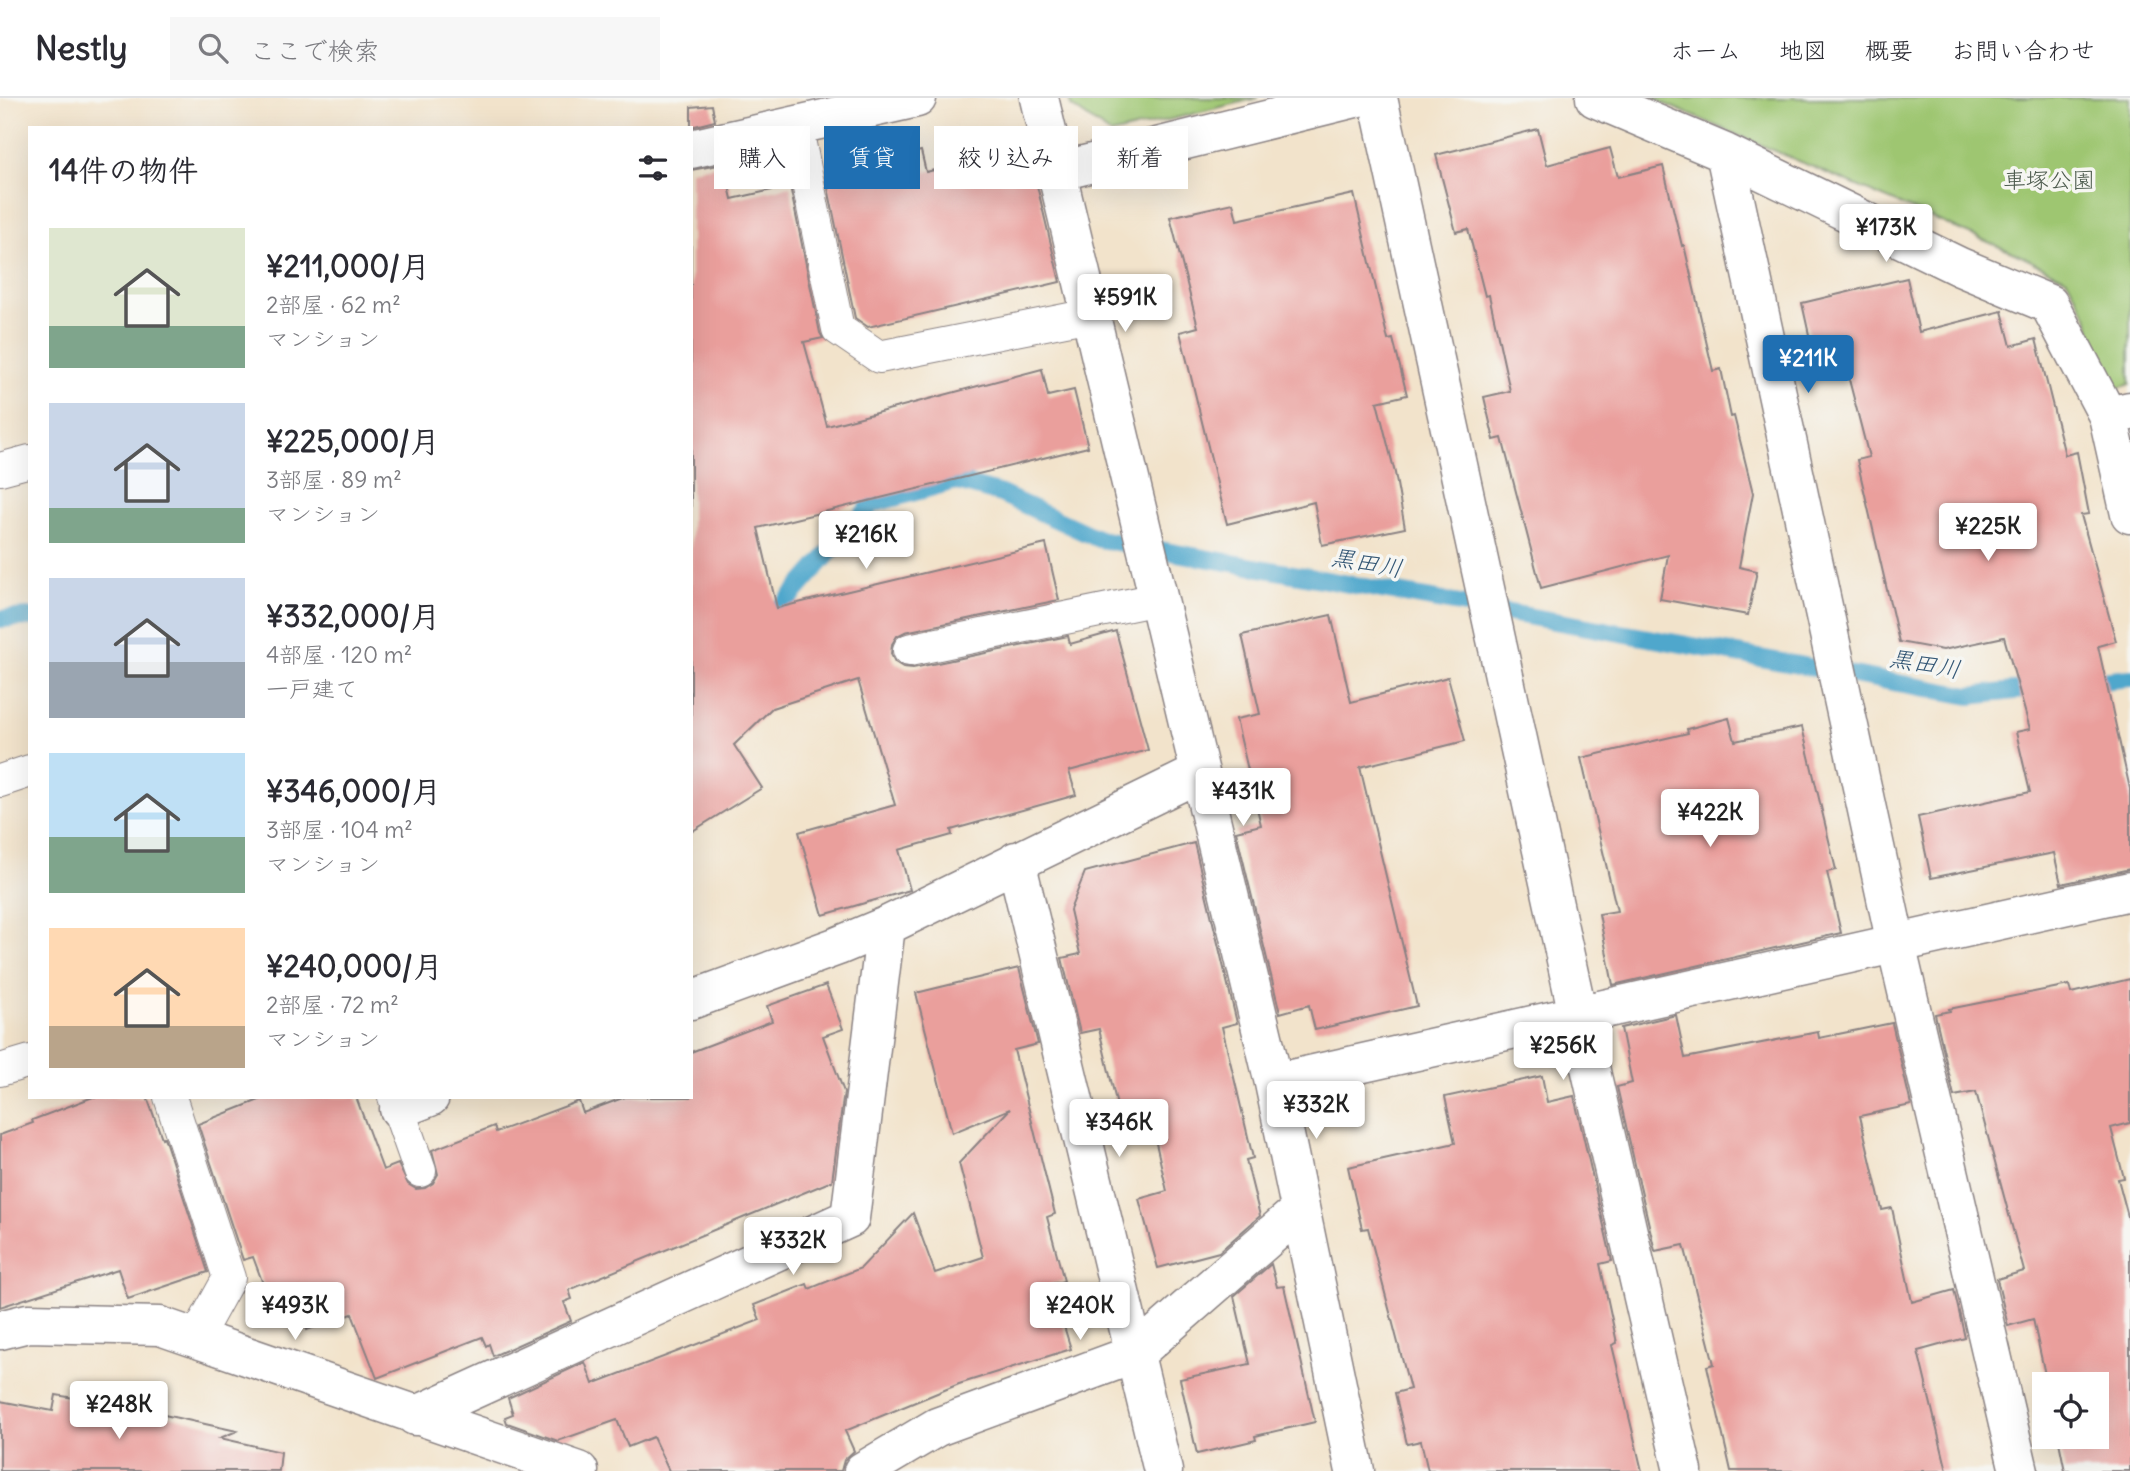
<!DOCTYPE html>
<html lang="ja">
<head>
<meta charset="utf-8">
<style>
  :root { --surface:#fff; --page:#f7f7f7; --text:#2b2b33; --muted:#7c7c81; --line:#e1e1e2; --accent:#1f6fb2 }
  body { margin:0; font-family:Delius,"Klee One",sans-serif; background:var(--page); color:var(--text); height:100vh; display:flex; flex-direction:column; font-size:26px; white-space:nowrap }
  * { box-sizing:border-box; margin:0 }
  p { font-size:23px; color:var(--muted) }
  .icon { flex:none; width:38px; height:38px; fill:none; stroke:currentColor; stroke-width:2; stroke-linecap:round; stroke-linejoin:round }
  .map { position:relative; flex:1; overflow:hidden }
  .side { position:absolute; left:28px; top:28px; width:665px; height:973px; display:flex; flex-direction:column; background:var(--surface); border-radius:0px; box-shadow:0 7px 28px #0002 }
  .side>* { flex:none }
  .top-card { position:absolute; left:714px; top:28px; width:665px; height:63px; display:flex; gap:14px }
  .controls { position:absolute; left:2032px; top:1274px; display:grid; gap:14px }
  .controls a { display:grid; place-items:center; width:77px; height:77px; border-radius:0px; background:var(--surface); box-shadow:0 7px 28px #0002; font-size:35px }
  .price { position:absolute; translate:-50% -60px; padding:0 16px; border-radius:7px; background:#fff; color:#222; font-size:23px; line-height:46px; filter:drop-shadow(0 2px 4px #0008) }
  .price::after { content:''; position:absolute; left:50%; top:42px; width:21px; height:16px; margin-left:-10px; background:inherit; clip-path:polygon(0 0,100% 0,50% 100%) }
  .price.current { background:var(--accent); color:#fff }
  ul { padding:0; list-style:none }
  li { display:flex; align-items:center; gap:21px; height:175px; padding:0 21px }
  li span { display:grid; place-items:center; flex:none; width:196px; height:140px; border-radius:0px; color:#555 }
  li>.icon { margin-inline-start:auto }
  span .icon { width:84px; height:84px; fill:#fffc; stroke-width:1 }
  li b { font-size:30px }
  h2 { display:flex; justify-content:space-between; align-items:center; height:84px; padding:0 21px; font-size:30px }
  .chip { padding:0 24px; border-radius:0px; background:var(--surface); box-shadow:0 7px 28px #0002; font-size:24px; line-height:63px }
  .chip.current { background:var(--accent); color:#fff }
  header { display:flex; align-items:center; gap:42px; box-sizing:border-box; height:98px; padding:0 35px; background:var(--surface); border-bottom:2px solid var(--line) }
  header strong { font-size:33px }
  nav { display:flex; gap:38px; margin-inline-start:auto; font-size:24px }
  .search { width:490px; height:63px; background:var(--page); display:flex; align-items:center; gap:18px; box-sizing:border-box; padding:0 24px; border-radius:0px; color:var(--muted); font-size:26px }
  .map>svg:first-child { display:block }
</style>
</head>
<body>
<header>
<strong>Nestly</strong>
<div class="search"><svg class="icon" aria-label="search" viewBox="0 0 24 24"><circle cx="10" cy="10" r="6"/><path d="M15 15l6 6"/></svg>ここで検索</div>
<nav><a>ホーム</a><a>地図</a><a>概要</a><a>お問い合わせ</a></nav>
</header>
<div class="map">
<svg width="2130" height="1373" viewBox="0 0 2130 1373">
  <rect width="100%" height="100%" fill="#f6f6f2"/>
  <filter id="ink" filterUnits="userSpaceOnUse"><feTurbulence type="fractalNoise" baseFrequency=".0143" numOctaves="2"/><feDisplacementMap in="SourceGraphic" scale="14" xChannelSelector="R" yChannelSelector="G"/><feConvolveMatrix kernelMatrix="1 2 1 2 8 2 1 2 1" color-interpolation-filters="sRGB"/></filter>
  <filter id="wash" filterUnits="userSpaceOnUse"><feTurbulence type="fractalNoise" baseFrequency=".00686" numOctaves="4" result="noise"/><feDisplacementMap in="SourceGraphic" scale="28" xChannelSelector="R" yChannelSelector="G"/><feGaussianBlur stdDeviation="1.57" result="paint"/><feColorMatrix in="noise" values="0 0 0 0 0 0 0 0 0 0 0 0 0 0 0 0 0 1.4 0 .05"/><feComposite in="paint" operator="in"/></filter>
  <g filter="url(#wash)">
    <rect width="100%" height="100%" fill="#f2e3cb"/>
    <path fill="#9ec671" stroke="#607456" stroke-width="2" d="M 1069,0 L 1258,0 L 1111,36 L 1071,8 Z
      M 1651,0 L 2130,0 L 2130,286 L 2102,296 L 2089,222 L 2067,181 L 2021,158 Z"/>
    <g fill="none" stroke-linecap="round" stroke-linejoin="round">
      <path stroke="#4fa7cc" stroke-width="18" d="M 0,521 L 30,519
        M 766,527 L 872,406 L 955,383 L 1001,396 L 1099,441 L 1970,598 L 2040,590
        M 2082,585 L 2130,580"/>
    </g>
    <g id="blocks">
      <path fill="#ea9f9c" d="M 712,7 L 715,23 L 691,29 L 691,9 Z
        M 1538,31 L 1547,67 L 1610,50 L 1618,79 L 1663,68 L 1682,148 L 1684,147 L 1713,273 L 1721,271 L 1731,319 L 1734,318 L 1753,395 L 1739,469 L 1757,473 L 1748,517 L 1660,501 L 1668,457 L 1541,490 L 1502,340 L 1494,342 L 1484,299 L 1510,293 L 1489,197 L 1485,198 L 1468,131 L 1456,134 L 1436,57 Z
        M 1028,50 L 1060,184 L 868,229 L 855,220 L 826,80 L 841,76 L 840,72 L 921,53 L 926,74 Z
        M 724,66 L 732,101 L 790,88 L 820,235 L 823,240 L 804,244 L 827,328 L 1042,271 L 1048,298 L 1074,292 L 1088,349 L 758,430 L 777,510 L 1046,446 L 1059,502 L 905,534 L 897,538 L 892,546 L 891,556 L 895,564 L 903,569 L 913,570 L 1068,538 L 1070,546 L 1116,533 L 1148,652 L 1069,673 L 1076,697 L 951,732 L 952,737 L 899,752 L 910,792 L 823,817 L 799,734 L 895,707 L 858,582 L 772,610 L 734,647 L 762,690 L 691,734 L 691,72 Z
        M 1354,96 L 1388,242 L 1393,241 L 1407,297 L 1377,304 L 1395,375 L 1405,430 L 1322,447 L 1314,404 L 1227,426 L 1180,234 L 1198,229 L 1170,119 L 1233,105 L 1237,122 Z
        M 1907,180 L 1919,234 L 2002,213 L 2011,248 L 2036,241 L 2065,357 L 2077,354 L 2089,416 L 2081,417 L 2116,543 L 2098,548 L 2130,691 L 2130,771 L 2061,786 L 2054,755 L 1931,780 L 1918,719 L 2030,694 L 2016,634 L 2030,631 L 2004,539 L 1943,552 L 1899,544 L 1857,362 L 1869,359 L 1845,266 L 1817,273 L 1802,205 Z
        M 1331,517 L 1351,604 L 1448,579 L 1465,643 L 1360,669 L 1417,908 L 1315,932 L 1309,907 L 1280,915 L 1236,733 L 1261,727 L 1236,621 L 1260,616 L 1242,537 Z
        M 1729,620 L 1735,643 L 1802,629 L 1836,772 L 1827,774 L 1841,835 L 1613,887 L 1599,816 L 1617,813 L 1581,660 L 1688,635 L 1687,631 Z
        M 1194,745 L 1237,925 L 1222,929 L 1253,1060 L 1246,1062 L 1260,1118 L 1219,1154 L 1158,1170 L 1139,1101 L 1167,1093 L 1147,1006 L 1118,1012 L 1099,931 L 1080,935 L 1062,860 L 1080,856 L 1070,812 L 1085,774 Z
        M 1019,870 L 1038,946 L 1014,952 L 1055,1116 L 1047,1119 L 1064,1183 L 1051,1186 L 1071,1251 L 959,1286 L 845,1333 L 854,1353 L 844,1362 L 841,1373 L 669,1373 L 653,1339 L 628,1349 L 617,1322 L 558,1343 L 507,1325 L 505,1319 L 513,1316 L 508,1300 L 585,1264 L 593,1286 L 760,1222 L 754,1207 L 807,1186 L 809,1191 L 861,1170 L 913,1115 L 935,1175 L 983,1159 L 959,1065 L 1010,1011 L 952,1035 L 916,895 Z
        M 2130,881 L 2130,1025 L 2111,1030 L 2124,1080 L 2118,1081 L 2130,1126 L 2130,1373 L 2065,1373 L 2058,1339 L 2096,1339 L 2096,1286 L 2047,1286 L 2033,1221 L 2008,1228 L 1997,1181 L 2024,1173 L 1976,994 L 1954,998 L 1935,916 L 1950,913 L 1949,911 L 2069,887 L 2071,895 Z
        M 826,887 L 843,931 L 823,938 L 844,994 L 832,1083 L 569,1192 L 572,1201 L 564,1204 L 571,1223 L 493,1258 L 489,1246 L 486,1248 L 482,1239 L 377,1280 L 352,1216 L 307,1232 L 298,1207 L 274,1215 L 253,1159 L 243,1162 L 198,1026 L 267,999 L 356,999 L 383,1072 L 398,1066 L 408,1086 L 416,1091 L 425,1090 L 433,1085 L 438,1076 L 432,1052 L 494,1028 L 496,1034 L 579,1003 L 583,1015 L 625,999 L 691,999 L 691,954 L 772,923 L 767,908 Z
        M 1676,917 L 1685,960 L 1818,934 L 1819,940 L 1892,925 L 1911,1007 L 1860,1018 L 1882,1112 L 1892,1110 L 1912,1204 L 1954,1192 L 1965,1240 L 1918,1253 L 1947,1373 L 1731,1373 L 1707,1268 L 1714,1266 L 1684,1147 L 1655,1153 L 1617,989 L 1632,985 L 1621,930 Z
        M 1542,978 L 1547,1004 L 1574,998 L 1612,1163 L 1600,1166 L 1617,1245 L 1612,1247 L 1642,1373 L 1428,1373 L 1421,1343 L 1407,1346 L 1395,1295 L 1410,1291 L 1368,1130 L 1362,1131 L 1348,1069 L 1455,1045 L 1445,999 Z
        M 93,999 L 147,999 L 162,1040 L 164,1039 L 208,1174 L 128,1201 L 118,1171 L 0,1209 L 0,1037 L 33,1025 L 32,1022 Z
        M 1271,1166 L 1277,1189 L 1284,1188 L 1315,1324 L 1255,1338 L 1256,1342 L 1197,1356 L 1180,1281 L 1250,1266 L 1234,1198 Z
        M 56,1297 L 128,1309 L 237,1333 L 220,1340 L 281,1354 L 279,1373 L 0,1373 L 0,1303 L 53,1313 Z"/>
    </g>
  </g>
  <g filter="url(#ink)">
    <use href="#blocks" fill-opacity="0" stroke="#8a8283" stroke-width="2"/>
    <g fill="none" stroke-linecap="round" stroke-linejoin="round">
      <g stroke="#8a8283" stroke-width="34">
        <path id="service" d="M 796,27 L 838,231 L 879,259 L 1090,217
          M 0,371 L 30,363
          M 909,552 L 1158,501
          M 0,683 L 30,673
          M 0,972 L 30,963
          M 170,999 L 229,1180 L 196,1240
          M 394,999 L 420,1073"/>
      </g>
      <g stroke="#8a8283" stroke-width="41">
        <path id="minor" d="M 1039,0 L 1274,985 L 1355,1373
          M 1378,0 L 1578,917 L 1683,1373
          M 1595,0 L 1725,55 L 1960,169 L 2049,206 L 2108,318 L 2130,313
          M 691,51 L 917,0
          M 1725,55 L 1896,846 L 2019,1373
          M 1056,74 L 1355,0
          M 2108,318 L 2130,416
          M 1016,763 L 1163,1373
          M 691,902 L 838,848 L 886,828 L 1199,675
          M 1274,985 L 2130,793
          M 399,1011 L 430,999
          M 0,1232 L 28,1225 L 160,1228 L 579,1373
          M 415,1318 L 850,1120 L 886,828
          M 863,1373 L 937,1329 L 1135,1256 L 1299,1113"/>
      </g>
      <use href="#service" stroke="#fff" stroke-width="32"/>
      <use href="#minor" stroke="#fff" stroke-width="38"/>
    </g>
  </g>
  <g text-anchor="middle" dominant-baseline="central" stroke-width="7" stroke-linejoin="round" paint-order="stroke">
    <g font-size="23" fill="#4d5b4e" stroke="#f6f6f2">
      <text x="2049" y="81">車塚公園</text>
    </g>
    <g font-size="24" font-style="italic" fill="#345775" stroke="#f6f6f2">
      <text transform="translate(1367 464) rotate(10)">黒田川</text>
      <text transform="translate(1925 565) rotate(10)">黒田川</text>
    </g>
  </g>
</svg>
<div class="controls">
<a><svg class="icon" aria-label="locate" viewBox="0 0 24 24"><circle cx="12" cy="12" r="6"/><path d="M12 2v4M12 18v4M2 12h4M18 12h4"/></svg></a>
</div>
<b class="price" style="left:1886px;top:166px">¥173K</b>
<b class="price" style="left:1125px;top:236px">¥591K</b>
<b class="price current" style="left:1808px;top:297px">¥211K</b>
<b class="price" style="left:1988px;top:465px">¥225K</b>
<b class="price" style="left:866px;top:473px">¥216K</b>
<b class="price" style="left:1243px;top:730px">¥431K</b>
<b class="price" style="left:1710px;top:751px">¥422K</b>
<b class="price" style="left:1563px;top:984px">¥256K</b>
<b class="price" style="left:1316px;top:1043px">¥332K</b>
<b class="price" style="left:1119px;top:1061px">¥346K</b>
<b class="price" style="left:793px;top:1179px">¥332K</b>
<b class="price" style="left:295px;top:1244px">¥493K</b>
<b class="price" style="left:1080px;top:1244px">¥240K</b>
<b class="price" style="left:119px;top:1343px">¥248K</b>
<div class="top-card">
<a class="chip">購入</a>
<a class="chip current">賃貸</a>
<a class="chip">絞り込み</a>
<a class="chip">新着</a>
</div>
<section class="side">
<h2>14件の物件<svg class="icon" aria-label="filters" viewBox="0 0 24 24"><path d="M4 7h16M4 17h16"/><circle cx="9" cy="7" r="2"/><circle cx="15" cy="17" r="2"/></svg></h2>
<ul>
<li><span style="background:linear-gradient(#dfe7d0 70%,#7fa58c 0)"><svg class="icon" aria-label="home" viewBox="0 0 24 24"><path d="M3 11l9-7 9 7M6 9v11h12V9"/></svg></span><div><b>¥211,000/月</b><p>2部屋 · 62 m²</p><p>マンション</p></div></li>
<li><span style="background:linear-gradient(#c9d6e8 75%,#7fa58c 0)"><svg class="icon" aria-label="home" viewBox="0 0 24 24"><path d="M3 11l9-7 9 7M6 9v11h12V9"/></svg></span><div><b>¥225,000/月</b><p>3部屋 · 89 m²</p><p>マンション</p></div></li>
<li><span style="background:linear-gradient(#c9d6e8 60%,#9aa5b1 0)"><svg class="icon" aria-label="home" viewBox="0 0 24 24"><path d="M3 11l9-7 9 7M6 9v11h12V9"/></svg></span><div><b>¥332,000/月</b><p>4部屋 · 120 m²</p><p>一戸建て</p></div></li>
<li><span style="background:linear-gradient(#bfe0f5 60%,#7fa58c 0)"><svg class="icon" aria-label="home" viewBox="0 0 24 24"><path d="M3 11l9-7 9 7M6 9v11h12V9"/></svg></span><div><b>¥346,000/月</b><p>3部屋 · 104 m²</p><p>マンション</p></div></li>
<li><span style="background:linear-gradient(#ffd9b3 70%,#b9a48a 0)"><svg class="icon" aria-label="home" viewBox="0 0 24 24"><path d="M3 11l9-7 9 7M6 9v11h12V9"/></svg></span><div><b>¥240,000/月</b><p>2部屋 · 72 m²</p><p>マンション</p></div></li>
</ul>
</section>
</div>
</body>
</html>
